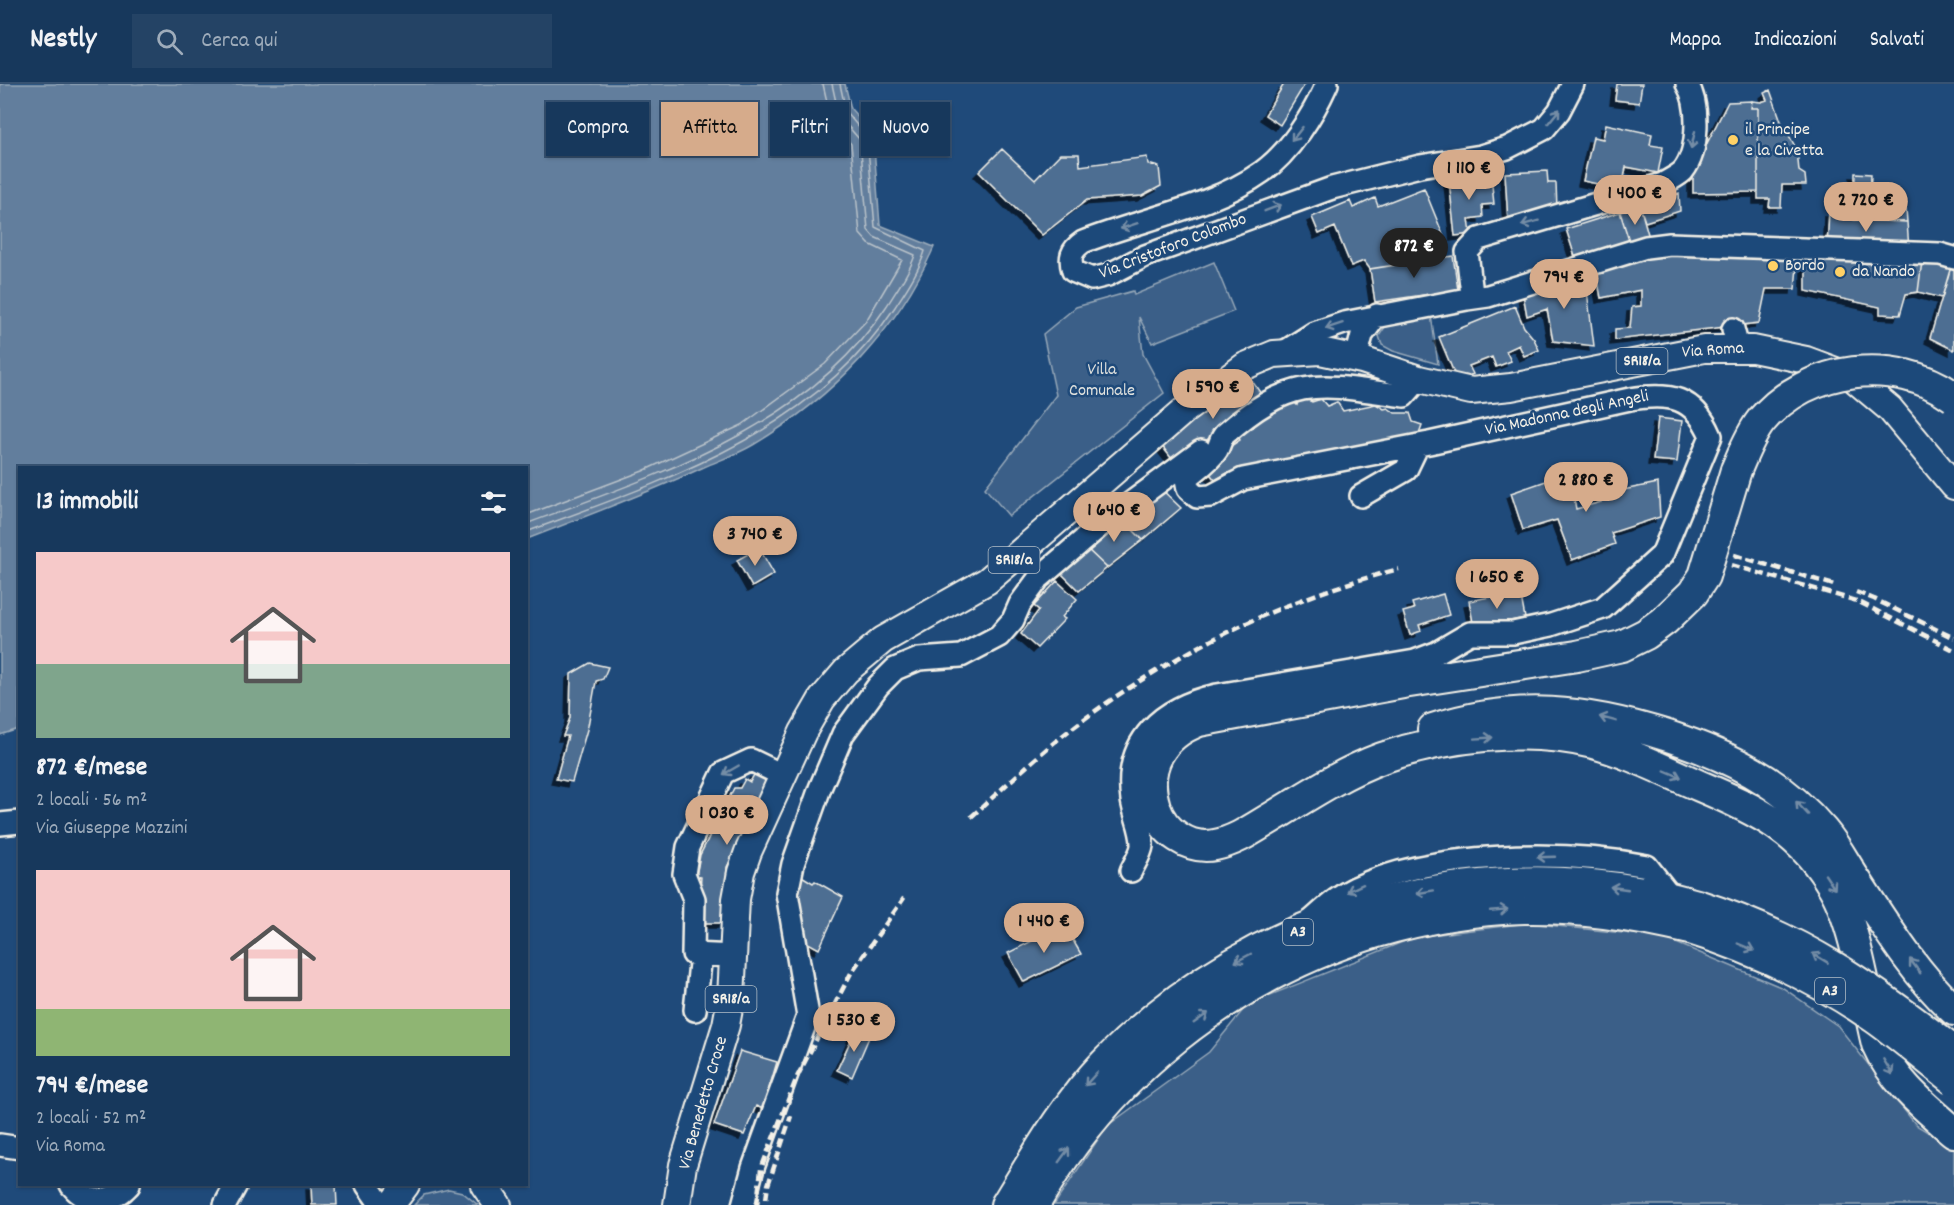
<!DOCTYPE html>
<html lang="it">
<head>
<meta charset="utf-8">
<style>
  :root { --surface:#17385c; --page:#244365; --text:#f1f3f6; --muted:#9eacbb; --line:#365272; --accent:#d6ab8b }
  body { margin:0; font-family:Dekko,sans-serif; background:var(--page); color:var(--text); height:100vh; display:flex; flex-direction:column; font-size:22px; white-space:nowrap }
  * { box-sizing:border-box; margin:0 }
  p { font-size:20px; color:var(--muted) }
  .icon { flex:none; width:33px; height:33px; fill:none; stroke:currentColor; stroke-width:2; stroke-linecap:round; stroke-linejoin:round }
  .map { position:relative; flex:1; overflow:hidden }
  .drawer { position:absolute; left:18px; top:382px; width:510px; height:720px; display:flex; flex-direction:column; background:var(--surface); border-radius:0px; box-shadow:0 2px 4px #0004,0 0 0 2px var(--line) }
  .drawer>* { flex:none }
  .hud { position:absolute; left:546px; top:18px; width:570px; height:54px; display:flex; gap:12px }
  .price { position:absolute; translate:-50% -51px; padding:0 14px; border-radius:21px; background:var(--accent); color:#111; font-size:20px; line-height:39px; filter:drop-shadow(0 2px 3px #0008) }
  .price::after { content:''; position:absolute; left:50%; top:36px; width:18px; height:14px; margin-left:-9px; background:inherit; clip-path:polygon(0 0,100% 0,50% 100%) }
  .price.on { background:#222; color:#fff }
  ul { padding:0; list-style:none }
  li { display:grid; align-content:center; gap:12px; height:318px; padding:0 18px }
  li span { display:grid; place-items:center; height:186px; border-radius:0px; color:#555 }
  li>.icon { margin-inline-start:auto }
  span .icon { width:108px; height:108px; fill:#fffc; stroke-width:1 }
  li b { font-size:26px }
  h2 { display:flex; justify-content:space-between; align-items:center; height:72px; padding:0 18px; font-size:26px }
  .tag { padding:0 21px; border-radius:0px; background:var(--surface); box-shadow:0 2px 4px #0004,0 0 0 2px var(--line); font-size:21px; line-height:54px }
  .tag.on { background:var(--accent); color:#111 }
  header { display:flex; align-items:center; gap:36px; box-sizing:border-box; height:84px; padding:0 30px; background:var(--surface); border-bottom:2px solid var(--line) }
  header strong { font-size:28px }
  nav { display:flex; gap:33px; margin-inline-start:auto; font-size:21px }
  .search { width:420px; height:54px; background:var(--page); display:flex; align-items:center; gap:15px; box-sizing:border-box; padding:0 21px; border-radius:0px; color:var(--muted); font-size:22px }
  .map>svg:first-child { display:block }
</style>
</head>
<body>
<header>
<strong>Nestly</strong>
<div class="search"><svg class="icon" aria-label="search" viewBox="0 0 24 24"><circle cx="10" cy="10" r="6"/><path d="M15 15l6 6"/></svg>Cerca qui</div>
<nav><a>Mappa</a><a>Indicazioni</a><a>Salvati</a></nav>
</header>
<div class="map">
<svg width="1954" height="1121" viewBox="0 0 1954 1121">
  <defs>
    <filter id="shadow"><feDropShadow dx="-5" dy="5" stdDeviation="0" flood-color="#0009"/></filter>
  </defs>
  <rect width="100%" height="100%" fill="#1f4a7a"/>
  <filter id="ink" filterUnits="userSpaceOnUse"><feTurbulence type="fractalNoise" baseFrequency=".0167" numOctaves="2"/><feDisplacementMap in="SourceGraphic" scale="12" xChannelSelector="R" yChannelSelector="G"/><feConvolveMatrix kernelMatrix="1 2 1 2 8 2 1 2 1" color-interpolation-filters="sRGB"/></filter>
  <g filter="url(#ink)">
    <path fill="#3a5f88" stroke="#97a8b8" stroke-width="1.5" d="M 1214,178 L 1234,227 L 1152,259 L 1139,233 L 1143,270 L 1164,309 L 1009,432 L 985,404 L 1056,311 L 1043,250 L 1076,223 L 1133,207 L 1134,211 Z
      M 1431,231 L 1438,280 L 1393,267 L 1382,261 L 1379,252 L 1385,243 Z
      M 1528,839 L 1662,853 L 1783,904 L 1838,942 L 1916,1041 L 1954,1064 L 1954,1121 L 1054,1121 L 1107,1042 L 1209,968 L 1248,920 L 1415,853 Z
      M 449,1105 L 462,1108 L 478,1121 L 414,1121 L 424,1111 Z"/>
    <path fill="#627e9d" stroke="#9cacbb" stroke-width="1.5" d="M 0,0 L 845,0 L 851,25 L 873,50 L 880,141 L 934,163 C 897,247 832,314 753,361 C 738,370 720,376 704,383 C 646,410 586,432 527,455 L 526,384 L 20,384 L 19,645 L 0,651 Z"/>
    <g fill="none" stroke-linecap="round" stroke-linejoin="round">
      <path stroke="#bac3ca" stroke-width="1.5" d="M 526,431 L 643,387 L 742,341 L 825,280 L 866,237 L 902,176 L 869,160 L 860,150 L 851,60 L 831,36 L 823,0
        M 526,440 C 656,391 806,345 886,223 C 897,206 909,189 915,171 L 874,153 L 868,146 L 860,56 L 839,32 L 832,0
        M 526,448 C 661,398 812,350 895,223 C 906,206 919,187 925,167 L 875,143 L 867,53 L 846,28 L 840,0"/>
    </g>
    <path fill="#4d6e92" stroke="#f4f1e8" stroke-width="1.5" filter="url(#shadow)" d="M 1284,0 L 1305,0 L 1280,41 L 1265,31 Z
      M 1617,0 L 1642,0 L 1639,19 L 1615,16 Z
      M 1770,6 L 1781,37 L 1797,66 L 1799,87 L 1805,91 L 1806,101 L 1782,101 L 1781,123 L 1769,123 L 1770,115 L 1758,115 L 1758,24 L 1751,24 L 1752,17 L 1761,18 L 1767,16 L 1764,9 Z
      M 1752,17 L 1751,24 L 1758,24 L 1758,108 L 1693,109 L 1693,87 L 1728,18 Z
      M 1606,40 L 1652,50 L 1650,61 L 1663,63 L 1658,89 L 1626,83 L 1622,105 L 1583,97 L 1593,53 L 1603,55 Z
      M 1002,65 L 1035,96 L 1060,70 L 1079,70 L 1080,82 L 1147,73 L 1148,80 L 1159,83 L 1161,102 L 1142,112 L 1087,116 L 1042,151 L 979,88 Z
      M 1547,87 L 1548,99 L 1556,99 L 1557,125 L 1508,137 L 1505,89 Z
      M 1855,89 L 1871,90 L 1870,121 L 1906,125 L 1907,138 L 1854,136 Z
      M 1491,92 L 1494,120 L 1482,121 L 1483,133 L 1469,135 L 1471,150 L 1455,152 L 1449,96 Z
      M 1424,104 L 1446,158 L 1423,177 L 1370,185 L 1364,177 L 1351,182 L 1335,143 L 1319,150 L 1312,133 L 1350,117 L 1353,124 L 1375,114 L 1378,122 Z
      M 1679,109 L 1680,127 L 1645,138 L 1640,122 Z
      M 1640,122 L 1650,157 L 1631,163 L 1620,128 Z
      M 1620,128 L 1631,163 L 1577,179 L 1566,145 Z
      M 1829,128 L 1854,129 L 1854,136 L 1907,138 L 1909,165 L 1827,163 Z
      M 1678,167 L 1798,172 L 1795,205 L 1766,205 L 1759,239 L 1615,256 L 1615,245 L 1630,244 L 1632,223 L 1641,222 L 1641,206 L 1601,214 L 1596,187 Z
      M 1453,172 L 1458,206 L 1375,218 L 1370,185 Z
      M 1806,175 L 1922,177 L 1918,208 L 1906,210 L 1900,231 L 1880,230 L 1880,223 L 1806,207 Z
      M 1922,177 L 1952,179 L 1942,214 L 1918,208 Z
      M 1952,179 L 1954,180 L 1954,266 L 1930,254 Z
      M 1585,191 L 1594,262 L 1553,257 L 1547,225 L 1527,232 L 1523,210 Z
      M 1515,222 L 1524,243 L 1534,255 L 1539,266 L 1524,272 L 1519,261 L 1506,267 L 1511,277 L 1496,283 L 1492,273 L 1469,282 L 1473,290 L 1457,296 L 1439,253 Z
      M 1252,297 L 1264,314 L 1175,379 L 1162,362 L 1222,311 Z
      M 1304,314 L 1312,318 L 1321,315 L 1327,322 L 1337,318 L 1343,327 L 1376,320 L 1384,325 L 1388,324 L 1395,329 L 1410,329 L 1413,338 L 1422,341 L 1418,352 L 1227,389 L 1215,396 L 1203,381 L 1240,356 L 1238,351 L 1279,320 L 1283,324 L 1284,320 L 1293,317 L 1297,321 L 1299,315 Z
      M 1658,334 L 1682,337 L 1677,378 L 1653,376 Z
      M 1569,389 L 1576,425 L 1601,418 L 1598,411 L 1658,399 L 1660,433 L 1611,449 L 1615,460 L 1572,476 L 1557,436 L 1523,446 L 1511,409 Z
      M 1158,402 L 1181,424 L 1143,456 L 1121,434 Z
      M 1121,434 L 1143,456 L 1107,484 L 1084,462 Z
      M 1084,462 L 1107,484 L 1079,507 L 1057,485 Z
      M 759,464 L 774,490 L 752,503 L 737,476 Z
      M 1057,497 L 1077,515 L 1062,533 L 1065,535 L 1037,564 L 1021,550 L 1039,526 L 1034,522 Z
      M 1520,507 L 1525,534 L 1474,544 L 1469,517 Z
      M 1443,510 L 1449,531 L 1419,541 L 1421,547 L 1410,551 L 1403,528 L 1414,525 L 1412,519 Z
      M 590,579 L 608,583 L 603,595 L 596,597 L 588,642 L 572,698 L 556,695 L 568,652 L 563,652 L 570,634 L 571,590 Z
      M 755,689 L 774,696 L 727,783 L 723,839 L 697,839 L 701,793 L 696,792 L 700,771 L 734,704 L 740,704 L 745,695 L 750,698 Z
      M 800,791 L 813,799 L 815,797 L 843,813 L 819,865 L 801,855 L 794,809 Z
      M 1064,841 L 1081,870 L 1024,898 L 1008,869 Z
      M 856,945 L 870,951 L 852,993 L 837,986 Z
      M 740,967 L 777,978 L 763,1025 L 756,1022 L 744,1051 L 714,1041 Z
      M 311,1101 L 336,1101 L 337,1121 L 312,1121 Z"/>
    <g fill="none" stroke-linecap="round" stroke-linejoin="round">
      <g stroke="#f4f1e8" stroke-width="26">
        <path id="minor" d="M 1327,0 C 1313,31 1290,68 1262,88 C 1213,123 1138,136 1083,158 C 1071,166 1069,174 1073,187 L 1092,195 L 1108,191 L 1145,172 L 1332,104 L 1420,82 L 1481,72 L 1507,64 L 1544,45 L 1559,27 L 1573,0
          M 1467,215 L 1488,212 L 1646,163 L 1670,160 L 1940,170 L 1954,174
          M 1733,245 L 1738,264
          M 1284,268 L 1314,249 L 1344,239 L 1467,215 L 1472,210 L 1467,168 L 1479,155 L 1663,100 C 1669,96 1678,92 1683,87 C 1699,67 1700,21 1687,0
          M 1356,275 L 1362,251 L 1377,231
          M 1361,412 L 1406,386 L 1418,361
          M 0,740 L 20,738
          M 1131,787 C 1134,780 1141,770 1142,762 C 1143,748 1134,730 1132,716 C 1123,656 1163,623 1217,611 L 1415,577 L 1436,569 L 1470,549 L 1513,549 L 1551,541 L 1603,524 L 1662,471 L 1711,352 C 1694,312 1670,309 1630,315 L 1429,359 L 1243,395 L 1211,412 L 1197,413 L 1188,405 L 1186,395 C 1196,386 1210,377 1217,366 C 1220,361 1220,355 1225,350 C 1294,290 1320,300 1404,312 L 1419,295
          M 1311,837 C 1325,825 1338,812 1355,804 C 1432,767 1564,766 1647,782 L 1672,814
          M 734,872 L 693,870 L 694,815 L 684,790 L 688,763 L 723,689 L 751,676 L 784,692
          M 695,926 L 701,870
          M 0,1061 L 20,1064
          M 71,1101 C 87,1121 112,1120 129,1101
          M 367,1101 L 381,1121
          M 225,1121 L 236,1101
          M 743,1121 L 753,1084 L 808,932 L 787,809 L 793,780 L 820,704 L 843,650 L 878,602 L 895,585 L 919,575 L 961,572 L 999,552 L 1013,536 L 1020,520 L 1039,494 L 1101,441 L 1201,367"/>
      </g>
      <g stroke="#f4f1e8" stroke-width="30">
        <path id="major" d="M 484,1101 L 498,1121
          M 391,1121 L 406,1101
          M 677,1121 L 683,1081 L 726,941 L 731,914 L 736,815 L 741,788 L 748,768 L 803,648 L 822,615 L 846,587 L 883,556 L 987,497 L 1185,326 L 1245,282 L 1274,270 L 1320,267 L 1362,276 L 1419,295 L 1471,307 L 1511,303 L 1704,265 L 1753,265 L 1806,276 L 1852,293 L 1890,325 L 1954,402"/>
      </g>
      <g stroke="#f4f1e8" stroke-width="34">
        <path id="highway" d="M 1736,386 L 1704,492 L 1693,509 L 1665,536 L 1646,550 L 1622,562 L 1577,572 L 1403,599 L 1199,637 C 1161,651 1142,684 1155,723 C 1163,748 1189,766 1215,761 C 1237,757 1257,742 1276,731 C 1310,710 1344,688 1382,674 C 1445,652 1527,642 1593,659 C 1630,669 1665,687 1700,702 C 1757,726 1802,747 1834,804 C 1856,842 1866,915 1877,960 C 1893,997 1924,1022 1954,1048
          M 1433,645 C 1516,618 1586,626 1668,652 C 1729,672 1781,697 1823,747 C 1835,761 1844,778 1853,792 C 1884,839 1913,888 1954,926
          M 1006,1121 C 1036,1072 1064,1022 1104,980 C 1255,824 1488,760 1697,821
          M 1034,1121 C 1132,945 1323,830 1524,824 C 1581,823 1635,832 1690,845"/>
      </g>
      <use href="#minor" stroke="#1f4a7a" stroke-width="21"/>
      <use href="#major" stroke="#1f4a7a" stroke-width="26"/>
      <use href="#highway" stroke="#1f4a7a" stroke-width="30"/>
      <path stroke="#f4f1e8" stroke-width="4.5" stroke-dasharray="9 4.5" stroke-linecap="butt" d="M 1734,471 L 1834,501
        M 1731,481 L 1857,517 L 1954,566
        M 1856,508 L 1874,515 L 1954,554
        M 971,733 C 999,708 1027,681 1056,657 C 1155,577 1276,516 1399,485
        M 766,1115 L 768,1101 L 791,1032
        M 757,1121 L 761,1085 L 797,993 L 851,889 L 904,814"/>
      <g stroke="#f4f1e8" stroke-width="34" stroke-linecap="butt">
        <path id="highway-bridge" d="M 1736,386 C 1743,370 1750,351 1761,337 C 1808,281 1896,271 1954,313
          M 1697,821 C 1801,854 1869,902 1954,968
          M 1690,845 C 1756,865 1818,895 1875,934 C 1902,953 1928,976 1954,996"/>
      </g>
      <use href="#highway-bridge" stroke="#1f4a7a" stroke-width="30"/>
    </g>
    <defs><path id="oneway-shaft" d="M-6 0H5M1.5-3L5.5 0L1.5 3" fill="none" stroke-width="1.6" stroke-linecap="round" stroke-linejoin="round" transform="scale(1.5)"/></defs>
    <g stroke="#748da6">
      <use href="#oneway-shaft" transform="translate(1554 32) rotate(-51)"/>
      <use href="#oneway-shaft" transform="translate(1297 50) rotate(128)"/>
      <use href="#oneway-shaft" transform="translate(1693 56) rotate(103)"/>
      <use href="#oneway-shaft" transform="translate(1273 124) rotate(-21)"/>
      <use href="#oneway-shaft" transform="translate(1530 139) rotate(165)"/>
      <use href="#oneway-shaft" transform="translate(1129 142) rotate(162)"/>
      <use href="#oneway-shaft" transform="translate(1334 242) rotate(162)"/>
      <use href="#oneway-shaft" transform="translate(1608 635) rotate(-165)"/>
      <use href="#oneway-shaft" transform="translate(1484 654) rotate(-4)"/>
      <use href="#oneway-shaft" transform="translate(731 686) rotate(150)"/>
      <use href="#oneway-shaft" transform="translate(1673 690) rotate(23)"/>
      <use href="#oneway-shaft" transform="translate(1802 724) rotate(-133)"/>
      <use href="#oneway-shaft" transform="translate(1546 773) rotate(178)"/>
      <use href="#oneway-shaft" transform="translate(1830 798) rotate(56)"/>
      <use href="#oneway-shaft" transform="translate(1355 804) rotate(155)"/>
      <use href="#oneway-shaft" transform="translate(1619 804) rotate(-172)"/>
      <use href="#oneway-shaft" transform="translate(1425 808) rotate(170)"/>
      <use href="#oneway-shaft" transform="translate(1499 826) rotate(-5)"/>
      <use href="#oneway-shaft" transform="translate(1746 863) rotate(23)"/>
      <use href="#oneway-shaft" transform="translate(1243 874) rotate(152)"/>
      <use href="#oneway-shaft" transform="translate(1820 874) rotate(-149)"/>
      <use href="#oneway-shaft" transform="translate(1915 882) rotate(-126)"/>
      <use href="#oneway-shaft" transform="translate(1201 934) rotate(-35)"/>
      <use href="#oneway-shaft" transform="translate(1888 983) rotate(59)"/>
      <use href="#oneway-shaft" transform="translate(1091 995) rotate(132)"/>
      <use href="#oneway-shaft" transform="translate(1064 1071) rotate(-54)"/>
    </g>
  </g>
  <g fill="#ffd166" stroke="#1f4a7a" stroke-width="2">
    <circle cx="1733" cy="56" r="6"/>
    <circle cx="1773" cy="182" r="6"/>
    <circle cx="1840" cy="188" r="6"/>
  </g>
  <g text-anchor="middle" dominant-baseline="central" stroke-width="5" stroke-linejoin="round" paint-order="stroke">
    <g fill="#1f4a7a" stroke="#b4bfc7" stroke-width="1.5">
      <rect x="1616.5" y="264" width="51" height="26" rx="4.5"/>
      <rect x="988.5" y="463" width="51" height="26" rx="4.5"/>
      <rect x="1283" y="835" width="30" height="26" rx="4.5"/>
      <rect x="1815" y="894" width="30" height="26" rx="4.5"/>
      <rect x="705.5" y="902" width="51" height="26" rx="4.5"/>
    </g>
    <g font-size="16" font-weight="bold" fill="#f4f1e8">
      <text x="1642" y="277">SR18/a</text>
      <text x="1014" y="476">SR18/a</text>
      <text x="1298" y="848">A3</text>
      <text x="1830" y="907">A3</text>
      <text x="731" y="915">SR18/a</text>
    </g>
    <g font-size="18" fill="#f4f1e8" stroke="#1f4a7a" text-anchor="start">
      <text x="1745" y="46">il Principe<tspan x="1745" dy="21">e la Civetta</tspan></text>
      <text x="1785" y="182">Bordo</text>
      <text x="1852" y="188">da Nando</text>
    </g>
    <g font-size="18" fill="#f4f1e8" stroke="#1f4a7a">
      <text transform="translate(1173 163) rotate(-21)">Via Cristoforo Colombo</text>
      <text transform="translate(1713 267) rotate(-4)">Via Roma</text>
      <text transform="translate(1567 330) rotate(-12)">Via Madonna degli Angeli</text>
      <text transform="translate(704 1019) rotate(-74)">Via Benedetto Croce</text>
    </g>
    <g font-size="18" fill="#e1e2de" stroke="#1f4a7a">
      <text x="1102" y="286">Villa<tspan x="1102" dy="21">Comunale</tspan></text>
    </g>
  </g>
</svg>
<b class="price" style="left:1469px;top:117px">1 110 €</b>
<b class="price" style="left:1635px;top:142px">1 400 €</b>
<b class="price" style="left:1866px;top:149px">2 720 €</b>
<b class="price on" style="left:1414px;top:195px">872 €</b>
<b class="price" style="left:1564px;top:226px">794 €</b>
<b class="price" style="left:1213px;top:336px">1 590 €</b>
<b class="price" style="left:1586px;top:429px">2 880 €</b>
<b class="price" style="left:1114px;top:459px">1 640 €</b>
<b class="price" style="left:755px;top:483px">3 740 €</b>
<b class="price" style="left:1497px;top:526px">1 650 €</b>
<b class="price" style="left:727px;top:762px">1 030 €</b>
<b class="price" style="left:1044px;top:870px">1 440 €</b>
<b class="price" style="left:854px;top:969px">1 530 €</b>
<div class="hud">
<a class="tag">Compra</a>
<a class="tag on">Affitta</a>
<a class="tag">Filtri</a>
<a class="tag">Nuovo</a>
</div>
<section class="drawer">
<h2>13 immobili<svg class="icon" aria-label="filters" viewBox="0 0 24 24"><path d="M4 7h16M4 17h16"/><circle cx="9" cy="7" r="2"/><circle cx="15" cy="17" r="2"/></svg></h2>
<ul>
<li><span style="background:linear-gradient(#f6c9c9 60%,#7fa58c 0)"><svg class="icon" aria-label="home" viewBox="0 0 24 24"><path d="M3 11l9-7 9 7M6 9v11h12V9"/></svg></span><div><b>872 €/mese</b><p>2 locali · 56 m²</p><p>Via Giuseppe Mazzini</p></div></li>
<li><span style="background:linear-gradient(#f6c9c9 75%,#8fb573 0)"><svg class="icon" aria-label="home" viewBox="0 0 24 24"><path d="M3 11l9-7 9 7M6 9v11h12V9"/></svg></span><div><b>794 €/mese</b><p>2 locali · 52 m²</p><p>Via Roma</p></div></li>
</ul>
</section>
</div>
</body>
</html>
